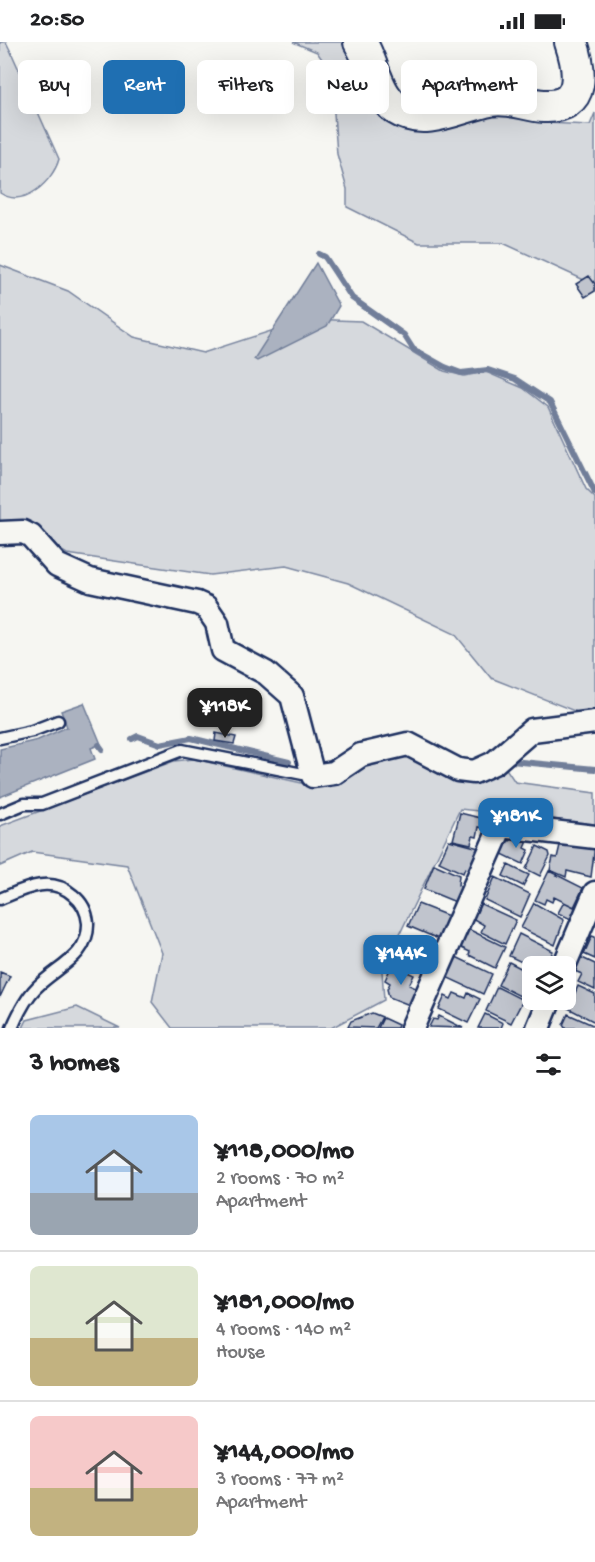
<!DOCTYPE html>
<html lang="en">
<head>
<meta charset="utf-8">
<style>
  :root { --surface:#fff; --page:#f6f6f6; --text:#202124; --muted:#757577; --line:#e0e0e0; --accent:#1f6fb2 }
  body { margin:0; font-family:"Gochi Hand",sans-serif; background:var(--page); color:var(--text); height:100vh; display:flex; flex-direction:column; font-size:22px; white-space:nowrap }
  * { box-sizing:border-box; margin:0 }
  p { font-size:20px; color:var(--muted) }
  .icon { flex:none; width:33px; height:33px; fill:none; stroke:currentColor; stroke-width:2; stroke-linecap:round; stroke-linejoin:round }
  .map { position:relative; height:986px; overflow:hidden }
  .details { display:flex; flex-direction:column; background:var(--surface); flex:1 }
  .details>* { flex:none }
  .banner { position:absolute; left:18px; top:18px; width:560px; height:54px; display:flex; gap:12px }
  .controls { position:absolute; left:522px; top:914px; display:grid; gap:12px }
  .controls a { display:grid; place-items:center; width:54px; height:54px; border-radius:9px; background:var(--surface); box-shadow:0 6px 24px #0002; font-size:30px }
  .price { position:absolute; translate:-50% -51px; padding:0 14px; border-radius:12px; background:var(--accent); color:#fff; font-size:20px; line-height:39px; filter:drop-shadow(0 2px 3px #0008) }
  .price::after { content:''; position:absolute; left:50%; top:36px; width:18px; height:14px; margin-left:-9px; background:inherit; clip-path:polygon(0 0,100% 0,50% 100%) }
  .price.on { background:#222; color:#fff }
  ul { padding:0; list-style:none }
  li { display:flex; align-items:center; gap:18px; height:150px; padding:0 30px }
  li+li { border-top:2px solid var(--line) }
  li span { display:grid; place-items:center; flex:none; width:168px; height:120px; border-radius:9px; color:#555 }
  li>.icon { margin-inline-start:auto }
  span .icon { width:72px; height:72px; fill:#fffc; stroke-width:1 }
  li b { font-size:26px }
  h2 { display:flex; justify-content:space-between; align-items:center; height:72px; padding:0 30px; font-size:26px }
  .chip { padding:0 21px; border-radius:9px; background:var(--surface); box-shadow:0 6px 24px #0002; font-size:21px; line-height:54px }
  .chip.on { background:var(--accent); color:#fff }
  .status { display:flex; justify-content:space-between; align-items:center; height:42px; padding:0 30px; background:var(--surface); direction:ltr }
  .status svg { height:16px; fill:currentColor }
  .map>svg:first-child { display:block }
</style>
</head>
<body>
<div class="status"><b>20:50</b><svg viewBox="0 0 49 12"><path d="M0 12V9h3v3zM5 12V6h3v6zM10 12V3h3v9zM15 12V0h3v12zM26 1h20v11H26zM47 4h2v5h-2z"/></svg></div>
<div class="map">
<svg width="595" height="986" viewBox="0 0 595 986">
  <rect width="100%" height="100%" fill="#f6f6f2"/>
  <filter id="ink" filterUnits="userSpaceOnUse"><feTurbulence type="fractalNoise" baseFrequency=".0167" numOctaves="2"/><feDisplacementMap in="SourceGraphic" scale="12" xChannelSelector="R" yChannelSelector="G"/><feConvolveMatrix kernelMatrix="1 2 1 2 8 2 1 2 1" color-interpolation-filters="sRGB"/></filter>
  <g filter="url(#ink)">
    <path fill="#d6d9dd" stroke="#78849e" stroke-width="1.5" d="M 0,0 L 6,0 L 11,10 L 59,117 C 53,139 24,167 0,151 Z
      M 293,0 L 345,0 L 356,10 L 379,75 L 433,90 L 490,69 L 546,81 L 590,83 L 595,71 L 595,243 L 503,201 L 419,201 L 347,165 L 347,147 L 337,112 L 331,30 L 317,10 Z
      M 0,223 L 68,249 L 134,295 L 203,311 L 308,277 L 361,279 L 444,329 L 464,334 L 486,330 L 523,346 L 548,365 L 586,447 L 595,456 L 595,668 L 582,672 L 491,636 L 455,592 L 348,541 L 286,524 L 210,533 L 67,512 L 44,498 L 0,483 Z
      M 398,709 L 457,733 L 503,722 L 515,740 L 595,751 L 595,782 L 460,767 L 382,929 L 384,958 L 331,986 L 172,986 L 152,960 L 162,911 L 127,823 L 32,810 L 0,824 L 0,784 L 174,719 L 194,717 L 306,742 L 331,738 Z
      M 77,965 L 120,986 L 23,986 L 27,978 Z"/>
    <path fill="#abb2c0" stroke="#717e99" stroke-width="1.5" d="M 316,221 L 339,264 L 327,284 L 257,319 L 254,317 Z
      M 84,661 L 101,702 L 91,706 L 95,717 L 0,755 L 0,707 L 38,698 L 67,685 L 61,669 Z"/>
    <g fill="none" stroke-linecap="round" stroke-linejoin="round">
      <path stroke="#717e99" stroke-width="6" d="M 319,212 L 325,215 L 352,256 L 404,293 L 413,307 L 445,325 L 461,331 L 488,328 L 515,337 L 550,360 L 595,451
        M 132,697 L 138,694 L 160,702 L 191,696 L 289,720
        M 99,703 L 102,707
        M 511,719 L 595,727"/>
    </g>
    <path fill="#c0c4cd" stroke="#1b2f5e" stroke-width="1.5" d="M 589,234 L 595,242 L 595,249 L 585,255 L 576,242 Z
      M 216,691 L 236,695 L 234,702 L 215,699 Z
      M 460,771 L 485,777 L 483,786 L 479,785 L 477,795 L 473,794 L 471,802 L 453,798 Z
      M 513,792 L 528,799 L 525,806 L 529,808 L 523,822 L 500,811 L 506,797 L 510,799 Z
      M 449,798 L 479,806 L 469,828 L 465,826 L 463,831 L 439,820 Z
      M 561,799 L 595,803 L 591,835 L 567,829 L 566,835 L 550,828 L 553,815 L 557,816 Z
      M 537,804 L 549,810 L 550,814 L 540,834 L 526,827 Z
      M 434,822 L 459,833 L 458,843 L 464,846 L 458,861 L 424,847 Z
      M 508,823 L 529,833 L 523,844 L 503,834 Z
      M 549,829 L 583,846 L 574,865 L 554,855 L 552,860 L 546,857 L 544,862 L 535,858 Z
      M 495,835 L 530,852 L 520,875 L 485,858 Z
      M 564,860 L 579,867 L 573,878 L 558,871 Z
      M 479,861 L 516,878 L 505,902 L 481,890 L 484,883 L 472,876 Z
      M 534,861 L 564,878 L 555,903 L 521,886 Z
      M 418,862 L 451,875 L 441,898 L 408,884 Z
      M 464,885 L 505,905 L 495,926 L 469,913 L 470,910 L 455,903 Z
      M 519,892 L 553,909 L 548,920 L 545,918 L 542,924 L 531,922 L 530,924 L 509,914 Z
      M 592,894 L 595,895 L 595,917 L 584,912 Z
      M 404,896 L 434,909 L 425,930 L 395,916 Z
      M 454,914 L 492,932 L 483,952 L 444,934 Z
      M 578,914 L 595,922 L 595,948 L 578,940 L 582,932 L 572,928 Z
      M 509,920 L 532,932 L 532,939 L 524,956 L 498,943 Z
      M 392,923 L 414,933 L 409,943 L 420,948 L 412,964 L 389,955 L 387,947 L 390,941 L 385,938 Z
      M 0,930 L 10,934 L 0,955 Z
      M 578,944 L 595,952 L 595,980 L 562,963 L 568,949 L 575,951 Z
      M 497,945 L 523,958 L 511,981 L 486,969 Z
      M 454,951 L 466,956 L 468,951 L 480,957 L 468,981 L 439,967 L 445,954 L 451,957 Z
      M 372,971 L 382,975 L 376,986 L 348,985 L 351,979 Z
      M 485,972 L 503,981 L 501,986 L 478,986 Z
      M 568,972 L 595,984 L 595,986 L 565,986 L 563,983 Z
      M 439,974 L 463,986 L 429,985 L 433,977 L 437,978 Z
      M 383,976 L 398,983 L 397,986 L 378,986 Z"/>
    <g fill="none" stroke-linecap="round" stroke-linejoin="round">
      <g stroke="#1b2f5e" stroke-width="15">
        <path id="service" d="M 0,696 L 32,689 L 58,679
          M 0,772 L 24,762 L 42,762 L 182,708 L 313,734
          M 0,857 C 24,847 50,833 73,853 C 82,860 87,870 88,881 C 89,915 56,925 36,946 C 25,957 18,972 12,986"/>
      </g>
      <g stroke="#1b2f5e" stroke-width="27">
        <path id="minor" d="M 0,491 L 23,490 L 31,494 L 57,523 L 90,538 L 197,561 L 206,565 L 217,581 L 223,608 L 266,631 L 292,654 L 313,734 L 334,731 L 361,713 L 408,702 L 458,728 L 474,730 L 494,721 L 532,688 L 595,680
          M 564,924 L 595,851
          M 412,986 L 501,784 L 595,795
          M 538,986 L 550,957"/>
      </g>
      <g stroke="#1b2f5e" stroke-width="36">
        <path id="secondary" d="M 360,0 C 373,20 376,53 397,67 C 425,85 462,63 490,58 C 509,54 526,63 544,64 C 587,66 580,27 571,0"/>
      </g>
      <use href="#service" stroke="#f6f6f2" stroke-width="10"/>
      <use href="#minor" stroke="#f6f6f2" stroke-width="22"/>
      <use href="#secondary" stroke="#f6f6f2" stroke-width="32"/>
    </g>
  </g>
</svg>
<div class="controls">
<a><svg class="icon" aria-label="layers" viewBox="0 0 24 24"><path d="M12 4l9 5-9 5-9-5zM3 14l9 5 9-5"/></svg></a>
</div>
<b class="price on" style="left:225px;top:697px">¥118K</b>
<b class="price" style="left:516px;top:807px">¥181K</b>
<b class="price" style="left:401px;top:944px">¥144K</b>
<div class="banner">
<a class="chip">Buy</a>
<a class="chip on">Rent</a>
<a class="chip">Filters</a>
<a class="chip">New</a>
<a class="chip">Apartment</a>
</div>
</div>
<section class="details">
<h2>3 homes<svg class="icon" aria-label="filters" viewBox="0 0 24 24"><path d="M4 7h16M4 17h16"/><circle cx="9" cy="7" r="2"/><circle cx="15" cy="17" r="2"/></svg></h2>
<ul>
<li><span style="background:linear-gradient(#a9c7e8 65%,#9aa5b1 0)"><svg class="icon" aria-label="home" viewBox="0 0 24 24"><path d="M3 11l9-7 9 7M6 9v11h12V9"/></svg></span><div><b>¥118,000/mo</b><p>2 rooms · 70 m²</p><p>Apartment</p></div></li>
<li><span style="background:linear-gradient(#dfe7d0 60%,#c2b280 0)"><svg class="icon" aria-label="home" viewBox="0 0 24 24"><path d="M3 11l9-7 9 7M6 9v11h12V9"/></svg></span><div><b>¥181,000/mo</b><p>4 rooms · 140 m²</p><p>House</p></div></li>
<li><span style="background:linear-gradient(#f6c9c9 60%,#c2b280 0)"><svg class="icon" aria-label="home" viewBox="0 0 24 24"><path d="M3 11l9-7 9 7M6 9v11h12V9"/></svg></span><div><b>¥144,000/mo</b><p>3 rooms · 77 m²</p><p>Apartment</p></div></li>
</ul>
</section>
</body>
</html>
